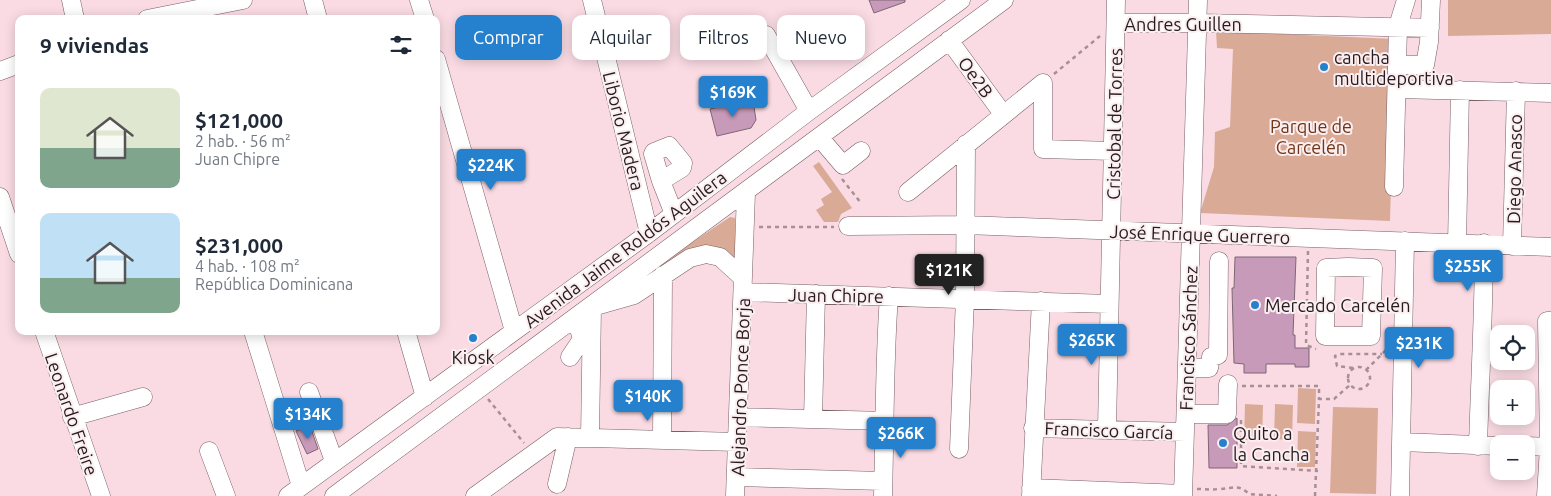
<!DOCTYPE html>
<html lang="es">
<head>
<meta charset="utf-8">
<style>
  :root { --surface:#fff; --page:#f2f2f3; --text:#1f2937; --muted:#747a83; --accent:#2580cd }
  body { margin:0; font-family:Ubuntu,sans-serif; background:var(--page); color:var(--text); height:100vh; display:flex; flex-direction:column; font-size:19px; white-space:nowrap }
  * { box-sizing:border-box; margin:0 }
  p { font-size:16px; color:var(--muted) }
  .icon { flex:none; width:28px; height:28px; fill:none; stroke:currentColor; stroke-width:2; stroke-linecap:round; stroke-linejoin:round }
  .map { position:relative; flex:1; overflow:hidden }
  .details { position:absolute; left:15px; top:15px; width:425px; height:320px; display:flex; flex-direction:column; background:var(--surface); border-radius:10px; box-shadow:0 2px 12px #0003 }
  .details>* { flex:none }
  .guide { position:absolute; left:455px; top:15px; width:475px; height:45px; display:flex; gap:10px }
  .buttons { position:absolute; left:1490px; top:325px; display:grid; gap:10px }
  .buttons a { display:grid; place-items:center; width:45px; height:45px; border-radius:10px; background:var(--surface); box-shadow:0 2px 12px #0003; font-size:25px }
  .price { position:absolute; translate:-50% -42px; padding:0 11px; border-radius:5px; background:var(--accent); color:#fff; font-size:16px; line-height:32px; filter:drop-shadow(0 1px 2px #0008) }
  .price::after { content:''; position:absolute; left:50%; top:30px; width:15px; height:11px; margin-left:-8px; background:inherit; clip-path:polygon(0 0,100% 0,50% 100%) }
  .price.on { background:#222; color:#fff }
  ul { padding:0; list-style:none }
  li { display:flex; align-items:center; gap:15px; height:125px; padding:0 25px }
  li span { display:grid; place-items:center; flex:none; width:140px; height:100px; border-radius:10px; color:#555 }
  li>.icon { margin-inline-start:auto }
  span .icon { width:60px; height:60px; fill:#fffc; stroke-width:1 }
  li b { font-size:21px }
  h2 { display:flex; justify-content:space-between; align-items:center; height:60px; padding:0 25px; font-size:21px }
  .chip { padding:0 18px; border-radius:10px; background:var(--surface); box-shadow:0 2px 12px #0003; font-size:18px; line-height:45px }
  .chip.on { background:var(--accent); color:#fff }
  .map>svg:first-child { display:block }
</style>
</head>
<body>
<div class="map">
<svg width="1551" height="496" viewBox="0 0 1551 496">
  <rect width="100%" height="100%" fill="#fadbe3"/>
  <path fill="#d9aa96" d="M 1448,0 L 1551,0 L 1551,34 L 1448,36 Z
    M 1216,31 L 1395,39 L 1390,221 L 1200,213 L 1214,167 L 1215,132 L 1230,127 L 1233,49 L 1217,48 Z
    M 819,162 L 852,208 L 841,214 L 838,222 L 824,222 L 816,210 L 824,205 L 821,199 L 832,192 L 813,166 Z
    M 730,217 L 735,218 L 735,262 L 722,252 L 641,285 L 636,280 Z
    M 1298,388 L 1316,389 L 1315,424 L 1297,423 Z
    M 1245,404 L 1263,405 L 1262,440 L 1244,440 Z
    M 1275,404 L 1293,405 L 1292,440 L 1274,439 Z
    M 1333,407 L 1378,408 L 1376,494 L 1330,493 Z
    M 1298,431 L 1316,432 L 1315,467 L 1297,467 Z"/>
  <path fill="#c69ab8" stroke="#7d6776" d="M 869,0 L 905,0 L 905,2 L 874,13 Z
    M 745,101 L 754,107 L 756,120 L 751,128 L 717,136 L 710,109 Z
    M 1235,257 L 1296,257 L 1293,335 L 1295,335 L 1295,348 L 1309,348 L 1309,367 L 1295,367 L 1295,364 L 1266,364 L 1266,373 L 1244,373 L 1244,364 L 1234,363 L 1232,288 L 1234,288 Z
    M 1237,418 L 1237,468 L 1209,468 L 1208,425 L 1227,425 Z
    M 310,426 L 318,449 L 307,454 L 296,431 Z"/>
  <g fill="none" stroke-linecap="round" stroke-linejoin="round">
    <g stroke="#795f66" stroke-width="19">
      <path id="minor" d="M 71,0 L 75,19
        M 313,0 L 318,19
        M 419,0 L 425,19
        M 592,0 L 649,233
        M 147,19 L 243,0
        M 1116,23 L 1197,23 L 1430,28
        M 766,35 L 809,111
        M 949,40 L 1003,114
        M 436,59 L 514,331
        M 1398,65 L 1425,65 L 1429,42 L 1431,0
        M 0,71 L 19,64
        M 1043,83 L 1043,149 L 1113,151
        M 1397,89 L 1551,93
        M 820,138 L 843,165 L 861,151
        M 661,181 L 653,154 L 654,152 L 669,146 L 683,163 L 682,168 L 661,181 L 674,214
        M 1394,187 L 1398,26 L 1406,0
        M 908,192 L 1043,83
        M 0,197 L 19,254
        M 848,226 L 966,225 L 1551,247
        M 1457,244 L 1460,90
        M 1512,246 L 1516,91
        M 1348,267 L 1373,268 L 1371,336 L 1325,336 L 1326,268 Z
        M 744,292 L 1109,304
        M 44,331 L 101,496
        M 253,331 L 301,486
        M 406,331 L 425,397
        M 570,357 L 582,339 L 577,322
        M 1187,368 L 1209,368 L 1211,357 L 1218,355 L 1219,261
        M 309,392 L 334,461
        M 1186,414 L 1227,414 L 1228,384
        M 72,417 L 143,397
        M 738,417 L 886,421
        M 813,419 L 816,294
        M 1033,428 L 1185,432
        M 1107,428 L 1116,0
        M 590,438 L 592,307 L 634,295 L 690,258 L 706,254 L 720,257 L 743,278
        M 662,439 L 663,275
        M 1402,442 L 1499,446
        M 1478,446 C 1480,378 1484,311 1484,243
        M 1526,446 L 1549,447
        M 959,449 L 965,298 L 966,144
        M 209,451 L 226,496
        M 736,477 L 883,481
        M 557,484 L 568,437
        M 1031,488 L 1183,494
        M 288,496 L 649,233 L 809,111 L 961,0
        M 334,496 L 1004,0
        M 475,496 L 557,437 L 737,442
        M 735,496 L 746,193
        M 883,496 C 885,429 884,363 889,296
        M 1031,496 L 1041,301
        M 1183,496 L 1198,0
        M 1400,496 L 1405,241
        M 1546,496 L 1549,447 L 1547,321 L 1551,321"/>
    </g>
    <path stroke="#a68f95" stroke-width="2.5" stroke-dasharray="4 4" stroke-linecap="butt" d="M 1054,74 L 1100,36
      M 842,179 L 861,203
      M 759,227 L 834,227
      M 1308,251 L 1306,345 L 1316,349
      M1348 378a11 11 0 1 1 22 0a11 11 0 1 1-22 0Z
      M 1353,368 L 1337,366 L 1335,356 L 1340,354 L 1382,354
      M 1366,370 L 1387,349
      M 1242,386 L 1319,386 L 1319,399
      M 488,399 L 524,443
      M 1241,420 L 1241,466 L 1318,471
      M 1197,489 C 1204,489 1211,490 1218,489 C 1232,489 1238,483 1249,494 L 1277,496
      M 1315,496 L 1319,399 L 1334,399 L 1351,384"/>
    <use href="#minor" stroke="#fff" stroke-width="18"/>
  </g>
  <g fill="#2580cd" stroke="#fbeef1" stroke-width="2">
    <circle cx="1324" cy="67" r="5"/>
    <circle cx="1255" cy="305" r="5"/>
    <circle cx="473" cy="338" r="5"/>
    <circle cx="1223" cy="443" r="5"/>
  </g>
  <g text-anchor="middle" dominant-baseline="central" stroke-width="4" stroke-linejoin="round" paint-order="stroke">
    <g font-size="18" fill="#251a1d" stroke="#fbeef1">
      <text x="1183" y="24">Andres Guillen</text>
      <text transform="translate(976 77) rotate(54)">Oe2B</text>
      <text transform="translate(1114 124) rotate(-89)">Cristobal de Torres</text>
      <text transform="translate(624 131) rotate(76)">Liborio Madera</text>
      <text transform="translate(1514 169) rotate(-89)">Diego Anasco</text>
      <text transform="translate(1200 234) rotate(2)">José Enrique Guerrero</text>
      <text transform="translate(625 249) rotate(-37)">Avenida Jaime Roldós Aguilera</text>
      <text transform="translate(836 295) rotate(1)">Juan Chipre</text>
      <text transform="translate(1188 338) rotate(-88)">Francisco Sánchez</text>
      <text transform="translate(740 387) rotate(-88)">Alejandro Ponce Borja</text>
      <text transform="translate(72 414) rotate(71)">Leonardo Freire</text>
      <text transform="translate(1109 430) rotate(2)">Francisco García</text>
    </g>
    <g font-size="18" fill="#251a1d" stroke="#fbeef1" text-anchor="start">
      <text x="1334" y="57">cancha<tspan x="1334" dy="21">multideportiva</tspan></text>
      <text x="1265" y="305">Mercado Carcelén</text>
      <text x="473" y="357" text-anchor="middle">Kiosk</text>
      <text x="1233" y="433">Quito a<tspan x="1233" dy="21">la Cancha</tspan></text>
    </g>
    <g font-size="18" fill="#723515" stroke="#fbeef1">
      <text x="1311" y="126">Parque de<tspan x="1311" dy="21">Carcelén</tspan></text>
    </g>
  </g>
</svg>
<div class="buttons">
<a><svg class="icon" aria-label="locate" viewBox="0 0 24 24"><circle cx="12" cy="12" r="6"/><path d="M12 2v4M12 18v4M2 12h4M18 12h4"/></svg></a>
<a>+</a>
<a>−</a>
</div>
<b class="price" style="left:733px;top:118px">$169K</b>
<b class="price" style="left:491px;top:191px">$224K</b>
<b class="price" style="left:1468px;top:292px">$255K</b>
<b class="price on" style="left:949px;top:296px">$121K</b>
<b class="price" style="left:1092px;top:366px">$265K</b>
<b class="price" style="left:1419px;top:369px">$231K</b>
<b class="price" style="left:648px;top:422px">$140K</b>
<b class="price" style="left:308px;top:440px">$134K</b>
<b class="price" style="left:901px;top:459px">$266K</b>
<div class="guide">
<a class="chip on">Comprar</a>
<a class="chip">Alquilar</a>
<a class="chip">Filtros</a>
<a class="chip">Nuevo</a>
</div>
<section class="details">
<h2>9 viviendas<svg class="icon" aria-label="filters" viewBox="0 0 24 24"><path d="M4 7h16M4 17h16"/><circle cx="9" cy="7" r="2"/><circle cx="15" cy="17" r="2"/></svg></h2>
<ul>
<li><span style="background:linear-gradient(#dfe7d0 60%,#7fa58c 0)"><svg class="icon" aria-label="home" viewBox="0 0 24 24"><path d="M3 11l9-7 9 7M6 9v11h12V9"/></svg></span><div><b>$121,000</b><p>2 hab. · 56 m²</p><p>Juan Chipre</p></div></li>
<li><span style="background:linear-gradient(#bfe0f5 65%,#7fa58c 0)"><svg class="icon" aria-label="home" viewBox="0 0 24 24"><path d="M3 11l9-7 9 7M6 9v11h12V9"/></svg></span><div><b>$231,000</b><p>4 hab. · 108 m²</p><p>República Dominicana</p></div></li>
</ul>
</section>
</div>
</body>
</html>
